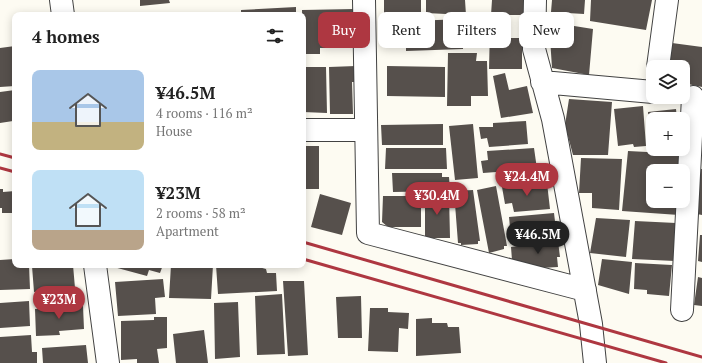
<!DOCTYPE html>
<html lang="en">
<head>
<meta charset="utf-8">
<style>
  :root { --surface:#fff; --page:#f6f6f6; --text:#222; --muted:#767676; --accent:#ae3741 }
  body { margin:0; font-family:"PT Serif",serif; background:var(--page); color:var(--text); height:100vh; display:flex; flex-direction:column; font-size:15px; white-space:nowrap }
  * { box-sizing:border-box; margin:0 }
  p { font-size:13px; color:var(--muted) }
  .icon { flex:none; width:22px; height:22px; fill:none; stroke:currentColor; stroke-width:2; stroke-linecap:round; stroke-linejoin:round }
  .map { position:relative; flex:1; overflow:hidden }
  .sheet { position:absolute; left:12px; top:12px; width:294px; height:256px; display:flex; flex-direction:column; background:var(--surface); border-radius:8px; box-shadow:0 2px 10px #0003 }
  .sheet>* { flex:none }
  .top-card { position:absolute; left:318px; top:12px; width:324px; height:36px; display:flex; gap:8px }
  .tools { position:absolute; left:646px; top:60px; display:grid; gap:8px }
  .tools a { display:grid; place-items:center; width:44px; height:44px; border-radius:8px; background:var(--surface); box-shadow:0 2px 10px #0003; font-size:20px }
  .price { position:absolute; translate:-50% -34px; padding:0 9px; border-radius:14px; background:var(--accent); color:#fff; font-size:13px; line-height:26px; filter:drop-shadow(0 1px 2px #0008) }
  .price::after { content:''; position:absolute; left:50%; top:24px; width:12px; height:9px; margin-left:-6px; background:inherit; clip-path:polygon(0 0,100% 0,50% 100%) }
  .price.current { background:#222; color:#fff }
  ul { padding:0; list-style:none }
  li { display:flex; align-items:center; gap:12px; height:100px; padding:0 20px }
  li span { display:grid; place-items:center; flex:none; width:112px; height:80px; border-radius:8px; color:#555 }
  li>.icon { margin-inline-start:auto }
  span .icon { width:48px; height:48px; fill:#fffc; stroke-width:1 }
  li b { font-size:17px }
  h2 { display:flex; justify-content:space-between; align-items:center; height:48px; padding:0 20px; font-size:17px }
  .pill { padding:0 14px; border-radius:8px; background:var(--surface); box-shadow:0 2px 10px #0003; font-size:14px; line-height:36px }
  .pill.current { background:var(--accent); color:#fff }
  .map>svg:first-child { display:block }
</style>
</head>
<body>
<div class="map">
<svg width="702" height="363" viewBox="0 0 702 363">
  <rect width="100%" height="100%" fill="#fdfbf2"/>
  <path fill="#56504c" d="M 140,0 L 169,0 L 170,3 L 140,6 Z
    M 384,0 L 421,0 L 421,15 L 384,16 Z
    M 426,0 L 465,0 L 466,15 L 426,13 Z
    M 492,0 L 527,0 L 527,15 L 491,15 Z
    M 552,0 L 585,0 L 584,14 L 551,12 Z
    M 591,0 L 652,0 L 646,30 L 590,21 Z
    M 296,7 L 296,15 L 241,15 L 241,10 Z
    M 355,9 L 355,48 L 320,48 L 320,54 L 303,54 L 302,10 Z
    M 463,19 L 463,49 L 406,51 L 406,40 L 385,41 L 386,22 Z
    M 549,22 L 593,29 L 589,75 L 552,68 Z
    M 490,27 L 501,27 L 501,38 L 522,38 L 522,69 L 489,69 Z
    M 672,43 L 702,47 L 702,87 L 683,83 L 683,67 L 669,67 Z
    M 15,46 L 15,86 L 0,87 L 0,48 Z
    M 448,53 L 477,53 L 476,61 L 487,61 L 488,96 L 471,96 L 471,106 L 447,106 Z
    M 356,66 L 356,82 L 352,82 L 353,114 L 330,114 L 329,67 Z
    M 387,66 L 445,67 L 445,97 L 387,96 Z
    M 303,67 L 326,67 L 327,113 L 303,112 Z
    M 505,73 L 509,90 L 527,86 L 533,113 L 501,118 L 493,76 Z
    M 15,90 L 15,126 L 13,121 L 0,123 L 0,92 Z
    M 569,99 L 612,102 L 608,155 L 573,155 L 565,125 Z
    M 643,106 L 646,146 L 634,147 L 633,144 L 618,146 L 614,109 Z
    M 676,109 L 677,119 L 653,119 L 653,148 L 651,148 L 648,112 Z
    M 526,121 L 528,144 L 489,147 L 487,138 L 481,139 L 479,127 L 493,127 L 493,123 Z
    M 443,124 L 443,145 L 382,145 L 381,125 Z
    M 473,124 L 478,178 L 455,180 L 449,126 Z
    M 303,146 L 319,146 L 319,189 L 303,189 Z
    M 386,148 L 446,148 L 447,169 L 385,169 Z
    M 534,148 L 537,169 L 483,173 L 481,161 L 488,160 L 487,151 Z
    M 628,151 L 685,154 L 683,171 L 653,171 L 653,201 L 681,201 L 679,215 L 622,211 Z
    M 581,158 L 622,159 L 619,210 L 592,208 L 592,193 L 579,193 Z
    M 700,169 L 702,169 L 702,215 L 697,214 Z
    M 392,173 L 442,173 L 442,177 L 449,177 L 450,191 L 393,192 Z
    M 547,183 L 550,209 L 514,212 L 512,203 L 505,204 L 502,187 Z
    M 496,186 L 507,246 L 504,246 L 504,249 L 489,253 L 477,190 Z
    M 0,189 L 3,189 L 3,192 L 15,191 L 15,213 L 2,213 L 2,208 L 0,208 Z
    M 473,190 L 480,241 L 478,241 L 478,244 L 461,245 L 461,243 L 458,243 L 454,191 Z
    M 320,194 L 351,203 L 342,235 L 311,227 Z
    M 425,194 L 449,194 L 450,238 L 425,238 Z
    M 383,196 L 421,196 L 421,227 L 388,227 L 382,222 Z
    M 554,213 L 557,238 L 521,242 L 520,238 L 511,238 L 509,217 Z
    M 596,218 L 630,220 L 626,257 L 590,253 Z
    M 635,221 L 676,223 L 675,261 L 632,259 Z
    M 700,235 L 702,235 L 702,262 L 698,261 Z
    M 558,241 L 560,257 L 557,257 L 558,267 L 541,268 L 512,260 L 511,247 Z
    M 15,259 L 15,265 L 29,265 L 30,289 L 0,290 L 0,260 Z
    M 602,259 L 632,262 L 629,294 L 598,285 Z
    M 635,263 L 672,265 L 669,296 L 647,294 L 647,290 L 634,289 Z
    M 41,265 L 73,265 L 75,288 L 34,292 L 32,266 Z
    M 110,265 L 163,265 L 160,273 L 149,270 L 147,276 L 110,266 Z
    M 171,265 L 213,265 L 211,299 L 169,298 Z
    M 216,265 L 251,265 L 266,269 L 267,273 L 276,273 L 277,291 L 218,294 Z
    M 698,277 L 702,278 L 702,306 L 694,305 Z
    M 163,279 L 165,297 L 155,298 L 156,314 L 118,316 L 115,282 Z
    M 283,281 L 304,281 L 308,355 L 288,356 Z
    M 282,294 L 285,354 L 257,355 L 255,296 Z
    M 361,296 L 362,338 L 338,338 L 336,297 Z
    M 29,301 L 30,326 L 0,328 L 0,303 Z
    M 238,302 L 240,357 L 215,359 L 214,303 Z
    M 83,306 L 84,329 L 59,331 L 60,335 L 36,336 L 35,309 Z
    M 370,308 L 388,308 L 388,312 L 409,313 L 408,329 L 399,328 L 398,352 L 368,351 Z
    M 154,317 L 167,317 L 167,348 L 157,349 L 159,363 L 137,363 L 137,359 L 121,360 L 121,321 L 154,320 Z
    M 432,318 L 432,323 L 447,323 L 448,327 L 459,327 L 461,353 L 416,356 L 416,319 Z
    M 204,330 L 208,363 L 176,363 L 173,334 Z
    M 31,335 L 32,352 L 37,352 L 37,363 L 0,363 L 0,337 Z
    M 86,345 L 88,363 L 43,363 L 42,348 Z"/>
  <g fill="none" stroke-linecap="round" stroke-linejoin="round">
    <g stroke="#424242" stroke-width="24">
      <path id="minor" d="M 61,0 L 63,15
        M 364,0 L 368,233 L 585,290
        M 535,0 L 534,49 L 553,119 L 591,324 L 595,363
        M 658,67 L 667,0
        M 542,82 L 653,92
        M 303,130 L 366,130
        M 95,265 L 108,363
        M 682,310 L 693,97"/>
    </g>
    <use href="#minor" stroke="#fff" stroke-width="22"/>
    <path stroke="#ae3741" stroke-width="3" d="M 0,154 L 15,158
      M 0,168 L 15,172
      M 303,242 L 702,357
      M 303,259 L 666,363"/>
  </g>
</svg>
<div class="tools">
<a><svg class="icon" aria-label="layers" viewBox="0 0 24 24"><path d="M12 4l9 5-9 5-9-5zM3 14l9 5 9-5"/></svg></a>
<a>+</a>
<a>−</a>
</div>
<b class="price" style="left:527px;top:197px">¥24.4M</b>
<b class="price" style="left:437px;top:216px">¥30.4M</b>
<b class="price current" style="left:538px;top:255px">¥46.5M</b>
<b class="price" style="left:59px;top:320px">¥23M</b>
<div class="top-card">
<a class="pill current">Buy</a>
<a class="pill">Rent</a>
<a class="pill">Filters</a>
<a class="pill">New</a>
</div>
<section class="sheet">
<h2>4 homes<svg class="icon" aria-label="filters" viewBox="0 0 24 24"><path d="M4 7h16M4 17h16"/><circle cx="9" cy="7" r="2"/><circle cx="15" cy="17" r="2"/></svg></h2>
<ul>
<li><span style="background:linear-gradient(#a9c7e8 65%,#c2b280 0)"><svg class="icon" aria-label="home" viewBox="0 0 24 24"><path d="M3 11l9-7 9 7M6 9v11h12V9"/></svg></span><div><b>¥46.5M</b><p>4 rooms · 116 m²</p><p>House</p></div></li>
<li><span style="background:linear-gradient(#bfe0f5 75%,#b9a48a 0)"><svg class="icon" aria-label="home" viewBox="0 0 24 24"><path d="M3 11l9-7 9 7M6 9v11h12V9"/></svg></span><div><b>¥23M</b><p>2 rooms · 58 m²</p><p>Apartment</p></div></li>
</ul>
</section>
</div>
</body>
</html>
